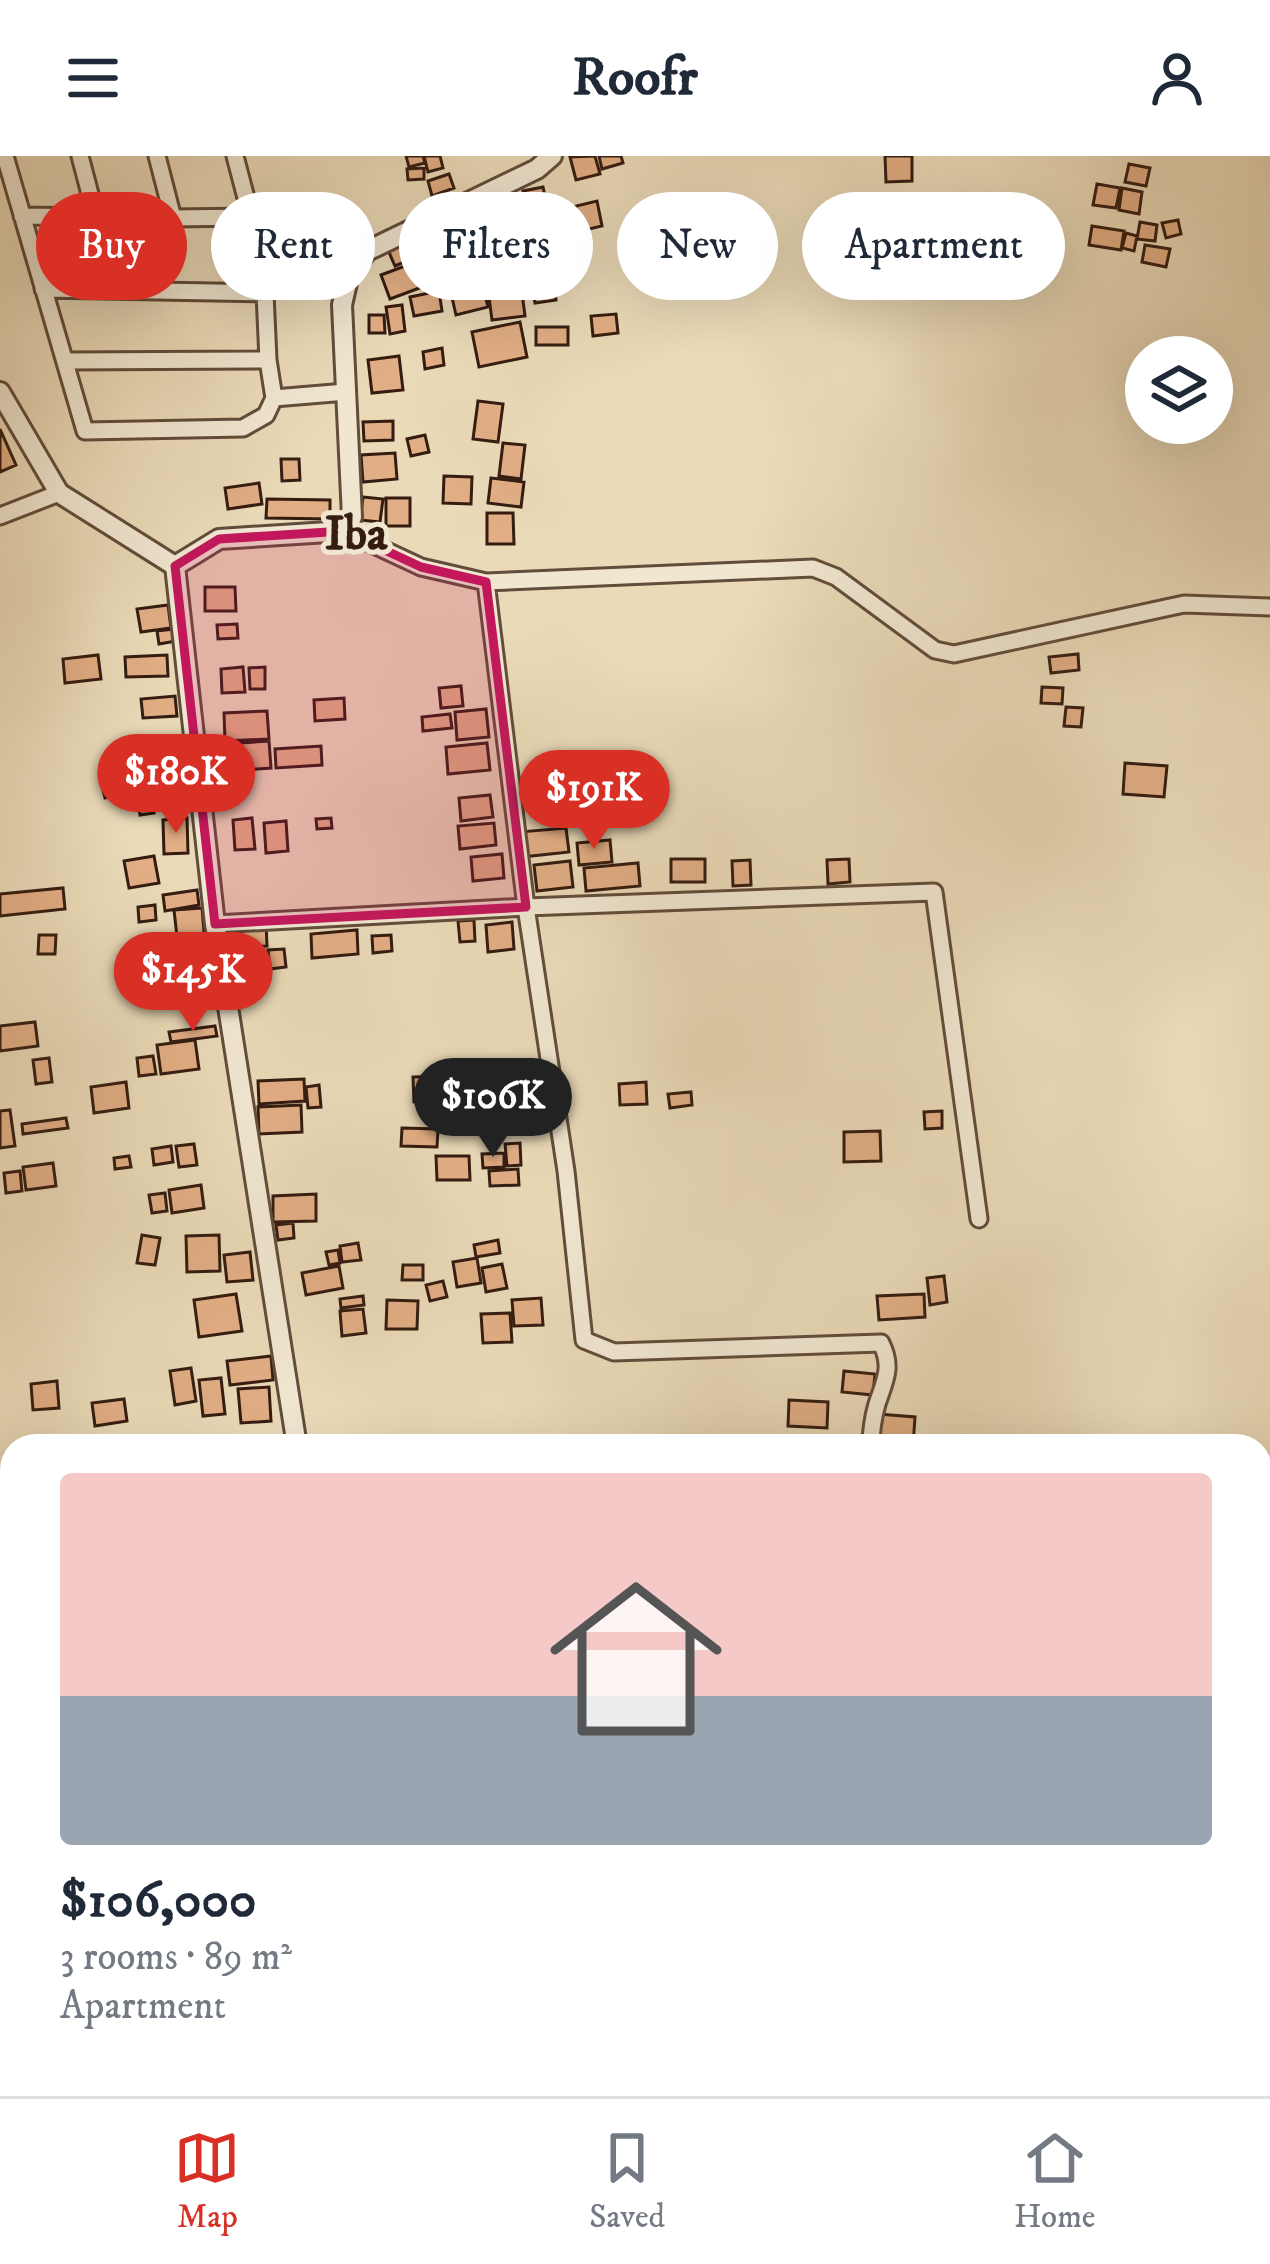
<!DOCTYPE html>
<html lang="en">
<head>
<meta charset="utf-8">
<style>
  :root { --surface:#fff; --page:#f2f2f3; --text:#1f2937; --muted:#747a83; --line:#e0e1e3; --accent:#d93025 }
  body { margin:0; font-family:"IM FELL DW Pica",serif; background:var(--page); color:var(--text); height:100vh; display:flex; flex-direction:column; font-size:45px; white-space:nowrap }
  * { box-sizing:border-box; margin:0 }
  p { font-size:39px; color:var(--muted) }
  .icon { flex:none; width:66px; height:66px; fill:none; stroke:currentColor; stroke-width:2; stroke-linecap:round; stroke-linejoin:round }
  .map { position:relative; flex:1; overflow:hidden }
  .sheet { position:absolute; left:0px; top:1278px; width:1272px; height:663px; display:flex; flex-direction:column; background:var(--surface); border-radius:36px 36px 0 0; box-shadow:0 12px 48px #0002 }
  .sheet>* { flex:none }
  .guide { position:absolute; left:36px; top:36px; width:1200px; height:108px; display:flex; gap:24px }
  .tools { position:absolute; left:1125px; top:180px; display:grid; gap:24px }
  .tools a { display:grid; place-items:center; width:108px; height:108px; border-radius:50%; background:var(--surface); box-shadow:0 12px 48px #0002; font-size:60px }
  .price { position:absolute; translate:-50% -102px; padding:0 27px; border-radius:42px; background:var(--accent); color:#fff; font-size:39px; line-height:78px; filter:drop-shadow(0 3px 6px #0008) }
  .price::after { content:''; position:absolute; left:50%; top:72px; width:36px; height:27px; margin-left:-18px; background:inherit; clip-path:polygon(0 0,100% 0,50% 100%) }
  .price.on { background:#222; color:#fff }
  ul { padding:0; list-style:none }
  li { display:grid; align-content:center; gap:24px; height:636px; padding:0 60px }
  li span { display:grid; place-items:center; height:372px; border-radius:12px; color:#555 }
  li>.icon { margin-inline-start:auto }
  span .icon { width:216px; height:216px; fill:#fffc; stroke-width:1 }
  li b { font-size:51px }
  .tag { padding:0 42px; border-radius:54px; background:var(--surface); box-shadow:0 12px 48px #0002; font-size:42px; line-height:108px }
  .tag.on { background:var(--accent); color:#fff }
  header { display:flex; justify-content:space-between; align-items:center; height:156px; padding:0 60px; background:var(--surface); font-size:54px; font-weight:700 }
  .dock { display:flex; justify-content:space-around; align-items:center; height:168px; border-top:3px solid var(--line); background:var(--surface); font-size:33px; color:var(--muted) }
  .dock a { display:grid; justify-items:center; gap:6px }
  .dock .on { color:var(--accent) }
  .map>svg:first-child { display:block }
</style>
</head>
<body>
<header><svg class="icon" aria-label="menu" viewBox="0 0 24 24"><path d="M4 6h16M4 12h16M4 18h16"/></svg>Roofr<svg class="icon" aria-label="person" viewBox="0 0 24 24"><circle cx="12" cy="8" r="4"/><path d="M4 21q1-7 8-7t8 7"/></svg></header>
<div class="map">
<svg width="1270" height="1940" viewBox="0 0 1270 1940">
  <rect width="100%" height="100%" fill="#eadab8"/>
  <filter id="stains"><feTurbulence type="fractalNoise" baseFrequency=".00167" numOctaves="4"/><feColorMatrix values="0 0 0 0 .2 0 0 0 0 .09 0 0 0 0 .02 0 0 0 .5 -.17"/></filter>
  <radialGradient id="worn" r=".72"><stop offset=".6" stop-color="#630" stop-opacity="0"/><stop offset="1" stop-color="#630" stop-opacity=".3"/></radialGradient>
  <path fill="#e2ae85" stroke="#351c11" stroke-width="3" d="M 406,0 L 423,0 L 425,7 L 409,11 Z
    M 424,0 L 440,0 L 443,12 L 428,16 Z
    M 595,0 L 600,18 L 576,24 L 570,1 Z
    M 599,0 L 621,0 L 623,7 L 602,13 Z
    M 885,0 L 912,0 L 912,25 L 886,26 Z
    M 1129,8 L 1150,12 L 1146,30 L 1125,26 Z
    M 424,12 L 424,23 L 408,24 L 407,13 Z
    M 449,18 L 454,32 L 432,40 L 428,25 Z
    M 1097,28 L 1120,32 L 1116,52 L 1093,49 Z
    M 543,31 L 547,50 L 526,54 L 523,35 Z
    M 1122,32 L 1142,36 L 1139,58 L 1119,54 Z
    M 510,45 L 516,74 L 500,78 L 493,49 Z
    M 597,45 L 602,70 L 581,75 L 576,50 Z
    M 555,50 L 558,64 L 542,69 L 539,55 Z
    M 901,53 L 901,71 L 880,71 L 879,54 Z
    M 1178,64 L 1181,78 L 1166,82 L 1162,67 Z
    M 1140,66 L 1157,69 L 1155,85 L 1137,83 Z
    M 1092,70 L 1124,75 L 1121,94 L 1089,89 Z
    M 1126,77 L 1137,80 L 1134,95 L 1122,92 Z
    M 452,78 L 461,103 L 424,118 L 414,93 Z
    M 511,82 L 514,98 L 496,102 L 493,86 Z
    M 402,88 L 409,104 L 395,110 L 388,94 Z
    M 1145,89 L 1170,93 L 1166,111 L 1142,106 Z
    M 570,91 L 574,114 L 536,121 L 532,98 Z
    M 524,104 L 526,118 L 506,121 L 504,107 Z
    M 413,107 L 422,131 L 390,143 L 381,119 Z
    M 480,120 L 488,151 L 456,159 L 449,128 Z
    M 520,121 L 525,160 L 492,164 L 487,126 Z
    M 554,126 L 556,144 L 535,147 L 532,129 Z
    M 439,135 L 442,155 L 414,160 L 410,141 Z
    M 402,149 L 405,175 L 390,178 L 386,151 Z
    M 616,158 L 618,177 L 593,180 L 591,160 Z
    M 369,159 L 384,159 L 385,177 L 369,177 Z
    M 520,166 L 527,201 L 479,211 L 472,176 Z
    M 536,171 L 568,171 L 568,189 L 536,189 Z
    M 442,192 L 444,209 L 425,213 L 423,196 Z
    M 399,200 L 403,234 L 372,237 L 368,204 Z
    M 478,245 L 503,248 L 498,286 L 473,283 Z
    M 393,265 L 393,284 L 364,285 L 363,266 Z
    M 0,273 L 16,309 L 0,316 Z
    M 425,279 L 429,296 L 411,300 L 407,283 Z
    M 503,287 L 525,289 L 521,323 L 499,320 Z
    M 395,297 L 397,323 L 363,326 L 361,299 Z
    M 281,303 L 299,303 L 300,324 L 282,325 Z
    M 444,320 L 472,321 L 471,348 L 443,347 Z
    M 491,322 L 524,326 L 521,351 L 488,347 Z
    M 259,327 L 262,348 L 228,353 L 225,332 Z
    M 363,341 L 383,343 L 380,366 L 360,364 Z
    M 386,342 L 410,342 L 410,370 L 386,370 Z
    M 267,343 L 330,344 L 330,363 L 266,362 Z
    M 487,357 L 513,357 L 514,388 L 487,388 Z
    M 205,431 L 235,431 L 236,455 L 205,455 Z
    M 168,449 L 171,472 L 141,476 L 137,453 Z
    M 237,468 L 238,482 L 218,483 L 217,469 Z
    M 174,473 L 176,485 L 159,488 L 157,475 Z
    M 1078,498 L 1079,514 L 1051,517 L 1049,501 Z
    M 98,499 L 101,523 L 65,527 L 63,503 Z
    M 167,499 L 168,520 L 126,521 L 125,501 Z
    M 243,511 L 245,536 L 222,537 L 221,513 Z
    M 265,511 L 265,533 L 250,533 L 249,512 Z
    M 461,530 L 463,550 L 441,552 L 439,532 Z
    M 1042,531 L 1063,532 L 1062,548 L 1041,547 Z
    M 175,540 L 177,560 L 143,562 L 141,543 Z
    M 344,542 L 345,563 L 315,565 L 314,544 Z
    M 1066,551 L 1083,552 L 1081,571 L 1064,570 Z
    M 486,553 L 489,581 L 457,584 L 455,556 Z
    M 267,555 L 269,583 L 225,585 L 224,557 Z
    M 450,558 L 452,572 L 423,575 L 422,561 Z
    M 174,580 L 178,600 L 159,604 L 155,584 Z
    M 269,585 L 271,612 L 228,615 L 226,588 Z
    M 487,587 L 490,614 L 448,618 L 446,591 Z
    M 321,590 L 322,609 L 276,612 L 275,593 Z
    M 1125,607 L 1167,610 L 1164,641 L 1123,638 Z
    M 168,614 L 171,637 L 133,643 L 130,620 Z
    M 239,617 L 241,640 L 219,641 L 218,618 Z
    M 119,622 L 123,637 L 105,642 L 101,626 Z
    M 490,639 L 493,661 L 461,665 L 459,642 Z
    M 152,643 L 154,657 L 140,659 L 138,645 Z
    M 187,662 L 188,697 L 164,698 L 163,664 Z
    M 252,662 L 255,693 L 235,694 L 233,664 Z
    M 331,662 L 332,672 L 317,673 L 316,663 Z
    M 286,665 L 288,695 L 266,697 L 264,667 Z
    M 494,667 L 496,689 L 460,693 L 458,670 Z
    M 566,672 L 569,696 L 522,701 L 519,676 Z
    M 610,684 L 612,706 L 579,709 L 577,687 Z
    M 502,698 L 504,722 L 473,725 L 471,701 Z
    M 154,700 L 159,727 L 129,732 L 124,705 Z
    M 671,703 L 705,703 L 705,726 L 671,726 Z
    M 849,703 L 850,726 L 828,728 L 827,704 Z
    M 750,704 L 751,729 L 733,730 L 732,705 Z
    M 570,705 L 573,731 L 537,735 L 534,709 Z
    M 638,707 L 640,730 L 586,735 L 584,712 Z
    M 63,732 L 65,753 L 0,760 L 0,738 Z
    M 197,734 L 199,749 L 165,755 L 163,739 Z
    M 155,749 L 156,764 L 139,766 L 138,751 Z
    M 202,752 L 205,788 L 178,790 L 174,754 Z
    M 474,764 L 475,785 L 460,786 L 458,765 Z
    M 512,766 L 514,793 L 488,796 L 486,769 Z
    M 266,767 L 267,790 L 234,792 L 232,770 Z
    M 357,774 L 358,798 L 312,802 L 311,778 Z
    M 39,779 L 56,779 L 55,798 L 38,798 Z
    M 391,779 L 392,795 L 373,797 L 372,780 Z
    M 284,793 L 286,811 L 270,813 L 268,794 Z
    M 258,795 L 260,815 L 242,816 L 240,796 Z
    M 35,866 L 38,890 L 0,895 L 0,870 Z
    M 215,870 L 217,880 L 171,886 L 169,876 Z
    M 195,884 L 199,913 L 161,918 L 157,889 Z
    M 153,900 L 156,918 L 139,920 L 137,902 Z
    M 49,902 L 52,926 L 36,928 L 33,904 Z
    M 453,916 L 476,916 L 477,939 L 454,939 Z
    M 451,920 L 452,944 L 414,946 L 413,921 Z
    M 304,923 L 305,945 L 259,948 L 258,925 Z
    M 126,926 L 129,952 L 94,957 L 91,931 Z
    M 646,926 L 647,948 L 620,949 L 619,928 Z
    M 319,929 L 321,951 L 308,952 L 306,931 Z
    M 691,936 L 692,949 L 670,952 L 668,938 Z
    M 301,949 L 302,976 L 259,978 L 258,951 Z
    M 10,954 L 15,990 L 0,992 L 0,955 Z
    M 942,955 L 942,972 L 925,973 L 924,956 Z
    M 66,962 L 68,972 L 23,978 L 22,968 Z
    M 402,972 L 438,973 L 437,991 L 401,990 Z
    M 880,975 L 881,1005 L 844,1006 L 844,976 Z
    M 520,987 L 521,1009 L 507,1010 L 505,988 Z
    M 194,988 L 197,1009 L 179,1011 L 176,990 Z
    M 171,990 L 173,1006 L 154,1009 L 152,993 Z
    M 504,997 L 504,1011 L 483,1012 L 482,998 Z
    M 129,1000 L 131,1011 L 115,1013 L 114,1002 Z
    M 436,1000 L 469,1000 L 470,1024 L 437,1024 Z
    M 53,1007 L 56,1030 L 26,1034 L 23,1011 Z
    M 518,1013 L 519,1029 L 490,1030 L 489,1015 Z
    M 20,1015 L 22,1035 L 6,1037 L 4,1017 Z
    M 201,1029 L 204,1052 L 172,1057 L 169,1034 Z
    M 165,1037 L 167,1055 L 152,1057 L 149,1039 Z
    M 316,1038 L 316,1065 L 273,1066 L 273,1040 Z
    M 293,1067 L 294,1082 L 278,1084 L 276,1069 Z
    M 142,1079 L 160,1082 L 155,1109 L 137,1107 Z
    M 219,1079 L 220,1115 L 187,1116 L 186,1080 Z
    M 498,1084 L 500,1097 L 476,1101 L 474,1089 Z
    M 358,1087 L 361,1104 L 342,1106 L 340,1090 Z
    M 338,1094 L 340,1107 L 329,1109 L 326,1096 Z
    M 250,1096 L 253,1124 L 227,1126 L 224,1099 Z
    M 477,1102 L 481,1127 L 457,1131 L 453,1106 Z
    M 502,1108 L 507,1132 L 486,1136 L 482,1112 Z
    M 403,1109 L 423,1109 L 423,1124 L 402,1124 Z
    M 339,1110 L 343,1132 L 306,1139 L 302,1117 Z
    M 944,1120 L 947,1146 L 930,1149 L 927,1122 Z
    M 443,1125 L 447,1141 L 430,1145 L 426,1129 Z
    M 236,1138 L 242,1175 L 199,1181 L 194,1144 Z
    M 924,1138 L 925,1161 L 879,1164 L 877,1140 Z
    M 363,1140 L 364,1149 L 341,1152 L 340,1143 Z
    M 541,1142 L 543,1169 L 514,1170 L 512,1144 Z
    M 387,1144 L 418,1145 L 417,1173 L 386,1173 Z
    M 363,1153 L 366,1177 L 342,1180 L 340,1155 Z
    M 510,1157 L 512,1186 L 483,1187 L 481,1158 Z
    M 271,1200 L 273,1224 L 230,1229 L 227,1205 Z
    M 191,1212 L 196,1245 L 175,1249 L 170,1215 Z
    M 844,1215 L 875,1218 L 873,1239 L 842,1236 Z
    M 221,1222 L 225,1258 L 203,1260 L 199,1224 Z
    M 57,1225 L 59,1252 L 33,1254 L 31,1228 Z
    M 269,1231 L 271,1265 L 241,1267 L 238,1233 Z
    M 124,1243 L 127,1265 L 95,1270 L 92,1247 Z
    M 789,1244 L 828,1246 L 827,1272 L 788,1270 Z
    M 878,1258 L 915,1261 L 913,1290 L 876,1287 Z
    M 104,1281 L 127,1283 L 126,1290 L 103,1290 Z
    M 1270,1441 L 1270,1475 L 1260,1477 L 1260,1444 Z"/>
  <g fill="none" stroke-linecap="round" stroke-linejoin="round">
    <g stroke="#624c3b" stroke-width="21">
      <path id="minor" d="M 5,0 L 85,275 L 243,272 L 266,259 L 274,242 L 268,204 L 265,137 L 251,61 L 235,0
        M 80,0 L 96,61 L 173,62
        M 157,0 L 173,62 L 251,61
        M 22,60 L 96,61
        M 43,133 L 265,137
        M 65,205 L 268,204
        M 274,242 L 346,236
        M 0,360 L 59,337
        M 344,375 L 421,411 L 486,426 L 813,412 L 836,421 L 935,494 L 954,498 L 1184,448 L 1270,451
        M 486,426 L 526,751 L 566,1015 L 584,1184 L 614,1196 L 881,1187 C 893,1211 885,1224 877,1248 C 873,1262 871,1275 871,1290
        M 215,768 L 526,751 L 934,736 L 979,1063
        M 0,1750 L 12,1748"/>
    </g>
    <g stroke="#624c3b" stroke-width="24">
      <path id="tertiary" d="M 0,236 L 59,337 L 175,410
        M 297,1290 L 215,768 L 175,410 L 219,383 L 344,375 L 352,361 L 342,149 L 349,118 L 367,95 L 537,13 L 552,0
        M 372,1929 L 373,1940"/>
    </g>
    <use href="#minor" stroke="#f1e7d1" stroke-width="15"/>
    <use href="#tertiary" stroke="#f1e7d1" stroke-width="18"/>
  </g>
  <path fill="#c2185b" fill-opacity="0.2" stroke="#c2185b" stroke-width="9" stroke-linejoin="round" d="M 344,375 L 421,411 L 486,426 L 526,751 L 215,768 L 175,410 L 219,383 Z"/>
  <g text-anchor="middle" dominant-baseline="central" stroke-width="10" stroke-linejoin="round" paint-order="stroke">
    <g font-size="48" font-weight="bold" fill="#351c11" stroke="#f1e7d1">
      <text x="356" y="379">Iba</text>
    </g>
  </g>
  <rect width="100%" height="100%" filter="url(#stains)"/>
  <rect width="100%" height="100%" fill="url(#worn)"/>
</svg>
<div class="tools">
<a><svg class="icon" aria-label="layers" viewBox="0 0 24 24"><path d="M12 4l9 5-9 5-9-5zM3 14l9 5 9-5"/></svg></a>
</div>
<b class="price" style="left:176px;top:680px">$180K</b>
<b class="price" style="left:594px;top:696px">$191K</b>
<b class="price" style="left:193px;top:878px">$145K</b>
<b class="price on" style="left:493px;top:1004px">$106K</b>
<div class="guide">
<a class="tag on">Buy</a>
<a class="tag">Rent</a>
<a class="tag">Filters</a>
<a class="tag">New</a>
<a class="tag">Apartment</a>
</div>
<section class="sheet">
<ul>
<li><span style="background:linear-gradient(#f6c9c9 60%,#9aa5b1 0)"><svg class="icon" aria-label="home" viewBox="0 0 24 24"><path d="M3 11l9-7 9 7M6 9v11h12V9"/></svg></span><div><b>$106,000</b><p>3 rooms · 89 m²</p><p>Apartment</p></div></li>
</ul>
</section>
</div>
<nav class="dock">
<a class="on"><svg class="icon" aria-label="map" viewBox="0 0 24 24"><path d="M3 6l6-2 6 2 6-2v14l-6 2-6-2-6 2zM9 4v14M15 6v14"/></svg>Map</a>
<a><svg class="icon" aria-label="saved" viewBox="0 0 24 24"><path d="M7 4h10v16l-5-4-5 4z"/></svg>Saved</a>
<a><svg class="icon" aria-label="home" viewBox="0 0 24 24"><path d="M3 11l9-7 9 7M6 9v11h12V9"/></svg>Home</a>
</nav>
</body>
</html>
